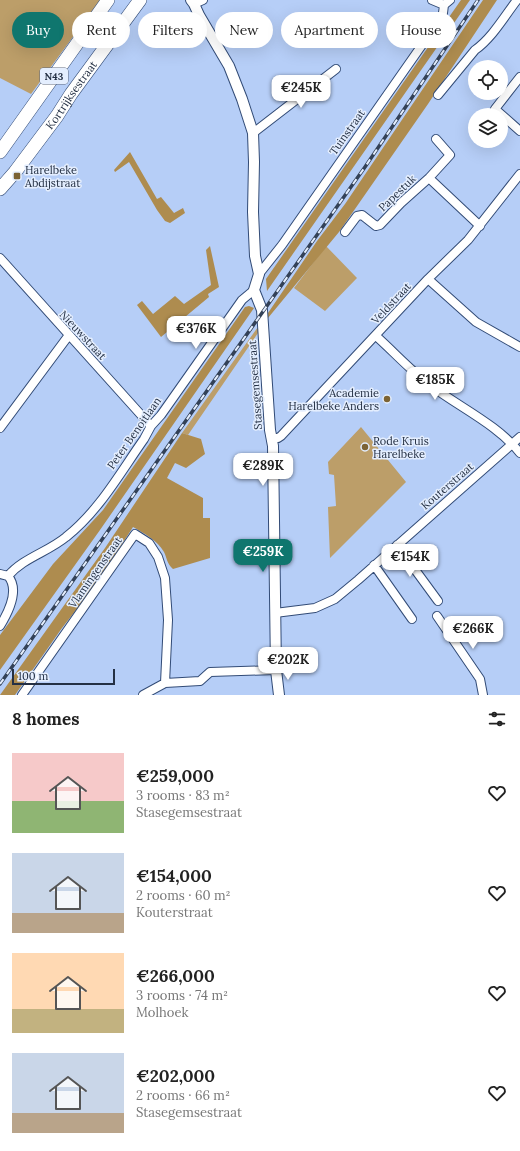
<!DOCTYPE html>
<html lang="en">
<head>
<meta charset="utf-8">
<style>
  :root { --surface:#fff; --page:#f2f2f2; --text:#222; --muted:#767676; --accent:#0f766e }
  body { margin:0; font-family:Lora,serif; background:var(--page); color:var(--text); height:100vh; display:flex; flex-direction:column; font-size:15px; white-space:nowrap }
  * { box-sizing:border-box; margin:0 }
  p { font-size:13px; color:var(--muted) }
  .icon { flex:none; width:22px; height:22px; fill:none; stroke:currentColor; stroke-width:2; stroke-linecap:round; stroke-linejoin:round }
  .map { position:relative; height:695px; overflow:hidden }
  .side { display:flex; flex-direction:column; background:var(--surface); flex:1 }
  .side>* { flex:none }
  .banner { position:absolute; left:12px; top:12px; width:496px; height:36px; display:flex; gap:8px }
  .tools { position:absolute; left:468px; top:60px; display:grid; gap:8px }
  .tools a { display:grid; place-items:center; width:40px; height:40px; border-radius:50%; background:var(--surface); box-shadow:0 4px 16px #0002; font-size:20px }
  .scale { position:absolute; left:12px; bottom:10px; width:103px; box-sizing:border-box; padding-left:4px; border:2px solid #243044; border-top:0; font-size:11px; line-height:14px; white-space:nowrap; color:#243044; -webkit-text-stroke:3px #e4eefe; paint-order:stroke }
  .price { position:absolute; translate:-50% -34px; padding:0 9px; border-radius:8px; background:#fff; color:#222; font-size:13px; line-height:26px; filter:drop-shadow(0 1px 2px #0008) }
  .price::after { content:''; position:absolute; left:50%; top:24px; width:12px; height:9px; margin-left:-6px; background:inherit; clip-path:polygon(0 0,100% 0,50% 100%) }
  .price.current { background:var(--accent); color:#fff }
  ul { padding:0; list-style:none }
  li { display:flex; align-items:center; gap:12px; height:100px; padding:0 12px }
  li span { display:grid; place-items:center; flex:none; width:112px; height:80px; border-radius:0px; color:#555 }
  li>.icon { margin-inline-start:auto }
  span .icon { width:48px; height:48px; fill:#fffc; stroke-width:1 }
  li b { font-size:17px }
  h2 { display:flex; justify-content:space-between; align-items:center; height:48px; padding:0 12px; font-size:17px }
  .chip { padding:0 14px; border-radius:18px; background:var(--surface); box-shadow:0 4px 16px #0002; font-size:14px; line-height:36px }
  .chip.current { background:var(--accent); color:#fff }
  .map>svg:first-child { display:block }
</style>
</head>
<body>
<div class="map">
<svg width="520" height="695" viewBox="0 0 520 695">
  <rect width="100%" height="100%" fill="#b6cef7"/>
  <path fill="#bc9e69" d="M 0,0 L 100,0 L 31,94 L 0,78 Z
    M 326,246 L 357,278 L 325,311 L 294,288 Z
    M 258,327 L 258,333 L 188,435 L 182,433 Z
    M 361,427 L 406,482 L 330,558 L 328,507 L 336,506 L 334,475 L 329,474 L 328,462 Z"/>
  <path fill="#ae8c4f" d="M 461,0 L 470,0 L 267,291 L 266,279 Z
    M 483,0 L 497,0 L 428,104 L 339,232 L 268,318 L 268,313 L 317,241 L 345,204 Z
    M 130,152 L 157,199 L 161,197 L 174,213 L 183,208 L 185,213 L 170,223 L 165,221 L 157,210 L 129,162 L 115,172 L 114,170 Z
    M 210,246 L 219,287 L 208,294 L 209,297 L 161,337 L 137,305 L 142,301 L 153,314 L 175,296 L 184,304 L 211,285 L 206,250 Z
    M 249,306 L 254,308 L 100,530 L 0,670 L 0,635 L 53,564 L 103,510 L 245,307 Z
    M 182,433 L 201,439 L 205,454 L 186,468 L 175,463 L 167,478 L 203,498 L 203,518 L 210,518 L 210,558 L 173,569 C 167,564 167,558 164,552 C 157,540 145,534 133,527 L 97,583 L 62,628 L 15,695 L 0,695 L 105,548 Z"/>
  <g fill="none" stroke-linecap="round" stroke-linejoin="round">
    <g stroke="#324b76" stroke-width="10">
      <path id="minor" d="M 432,0 L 444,5
        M 194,4 L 203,0
        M 520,77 L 495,109 L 520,131
        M 438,95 L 475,50 C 492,38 504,17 517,0
        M 253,133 L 336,69
        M 429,178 L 480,226
        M 345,232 L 357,216 L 362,215 L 376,226 L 380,225 L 401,203 L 429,178 L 450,155 L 436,139
        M 0,258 L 151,426
        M 259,274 L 282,245 L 436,25 L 443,13 L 444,5 L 450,0
        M 428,279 L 476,322 L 520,347
        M 376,336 C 394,352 411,371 430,385 C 459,407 498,425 520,453
        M 0,428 L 69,335
        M 271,438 L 278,438 L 281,436 L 428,279 L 468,240 L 520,174
        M 397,545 L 438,601
        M 374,565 L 412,619
        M 0,574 L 8,576
        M 8,576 C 23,558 48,552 66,537 C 99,511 120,473 144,439 L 151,426 L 161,415 L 242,300 L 254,290
        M 275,613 L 315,608 L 335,599 L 358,580 L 520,437
        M 437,616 L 480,679 L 483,695
        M 0,626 C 8,613 20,590 8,576
        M 22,695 L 135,534 L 149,543 L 158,557 L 165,578 L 168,620 L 165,683
        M 143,695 L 165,683 L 200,681 L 210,672 L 276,670"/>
    </g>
    <g stroke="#324b76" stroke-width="12">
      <path id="tertiary" d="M 191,0 L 194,4 L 199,15 L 229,66 L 242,99 L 253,133 L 254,162 L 253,212 L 255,256 L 259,274 L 254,290 L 262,310 L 270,430 L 273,446 L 276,670 L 279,695"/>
    </g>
    <g stroke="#324b76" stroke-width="14">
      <g id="primary">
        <path d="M 0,152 L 108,0"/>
        <path id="s1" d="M 0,189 L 15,172 L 57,116 L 71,94 L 140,0"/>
      </g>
    </g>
    <use href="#minor" stroke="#fff" stroke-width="8"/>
    <use href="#tertiary" stroke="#fff" stroke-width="10"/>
    <use href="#primary" stroke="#fff" stroke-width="13"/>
    <g stroke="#334157" stroke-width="3.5">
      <path id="rail" d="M 0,684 L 365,167 L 478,0"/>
    </g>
    <use href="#rail" stroke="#e4eefe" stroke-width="2" stroke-dasharray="6" stroke-linecap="butt"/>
  </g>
  <g fill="#7c6334" stroke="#e4eefe" stroke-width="1.5">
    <rect x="13" y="172" width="8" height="8" rx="2"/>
    <circle cx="387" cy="399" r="4"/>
    <circle cx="365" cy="447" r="4"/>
  </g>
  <g text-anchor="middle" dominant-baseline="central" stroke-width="3" stroke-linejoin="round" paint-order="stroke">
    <rect fill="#e4eefe" stroke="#5e697c" stroke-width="1" x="40" y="68" width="28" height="16" rx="3"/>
    <g font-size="10" font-weight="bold" fill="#243044">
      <text x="54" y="76">N43</text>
    </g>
    <g font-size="11" fill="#243044" stroke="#e4eefe">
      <text stroke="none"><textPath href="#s1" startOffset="118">Kortrijksestraat</textPath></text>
      <text transform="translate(347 132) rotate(-55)">Tuinstraat</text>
      <text transform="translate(397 193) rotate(-44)">Papestuk</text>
      <text transform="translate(391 303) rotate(-47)">Veldstraat</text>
      <text transform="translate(83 335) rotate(47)">Nieuwstraat</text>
      <text transform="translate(255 385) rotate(-94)">Stasegemsestraat</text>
      <text transform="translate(134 433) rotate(-55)">Peter Benoitlaan</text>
      <text transform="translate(447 486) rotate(-41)">Kouterstraat</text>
      <text transform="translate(95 572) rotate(-55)">Vlamingenstraat</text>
    </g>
    <g font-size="11" fill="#243044" stroke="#e4eefe" text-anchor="start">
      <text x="25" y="170">Harelbeke<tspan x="25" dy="13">Abdijstraat</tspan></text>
      <text x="379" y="393" text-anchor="end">Academie<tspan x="379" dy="13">Harelbeke Anders</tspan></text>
      <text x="373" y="441">Rode Kruis<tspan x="373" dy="13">Harelbeke</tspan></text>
    </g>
  </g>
</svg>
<div class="tools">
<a><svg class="icon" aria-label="locate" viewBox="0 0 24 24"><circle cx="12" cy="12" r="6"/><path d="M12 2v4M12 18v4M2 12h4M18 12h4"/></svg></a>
<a><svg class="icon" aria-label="layers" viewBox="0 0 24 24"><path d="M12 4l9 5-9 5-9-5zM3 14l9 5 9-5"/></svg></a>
</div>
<div class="scale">100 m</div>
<b class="price" style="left:301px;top:109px">€245K</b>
<b class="price" style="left:196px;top:350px">€376K</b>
<b class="price" style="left:435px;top:401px">€185K</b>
<b class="price" style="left:263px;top:487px">€289K</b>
<b class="price current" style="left:263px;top:573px">€259K</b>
<b class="price" style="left:410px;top:578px">€154K</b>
<b class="price" style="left:473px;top:650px">€266K</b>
<b class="price" style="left:288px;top:681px">€202K</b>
<div class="banner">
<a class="chip current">Buy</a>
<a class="chip">Rent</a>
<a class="chip">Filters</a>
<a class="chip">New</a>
<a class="chip">Apartment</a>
<a class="chip">House</a>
</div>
</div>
<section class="side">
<h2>8 homes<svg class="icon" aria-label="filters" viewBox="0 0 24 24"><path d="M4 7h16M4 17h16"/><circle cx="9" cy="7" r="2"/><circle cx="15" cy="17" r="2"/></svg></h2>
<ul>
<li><span style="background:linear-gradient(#f6c9c9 60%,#8fb573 0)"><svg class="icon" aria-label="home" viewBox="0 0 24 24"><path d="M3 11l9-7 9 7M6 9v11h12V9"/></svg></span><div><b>€259,000</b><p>3 rooms · 83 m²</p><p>Stasegemsestraat</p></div><svg class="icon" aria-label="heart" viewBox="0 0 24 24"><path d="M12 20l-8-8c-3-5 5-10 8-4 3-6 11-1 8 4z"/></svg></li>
<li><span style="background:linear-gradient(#c9d6e8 75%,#b9a48a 0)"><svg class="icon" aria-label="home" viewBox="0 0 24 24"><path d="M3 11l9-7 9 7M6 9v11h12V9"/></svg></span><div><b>€154,000</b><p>2 rooms · 60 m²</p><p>Kouterstraat</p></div><svg class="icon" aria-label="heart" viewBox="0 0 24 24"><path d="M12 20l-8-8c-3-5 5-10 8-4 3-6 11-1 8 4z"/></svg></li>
<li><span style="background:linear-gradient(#ffd9b3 70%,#c2b280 0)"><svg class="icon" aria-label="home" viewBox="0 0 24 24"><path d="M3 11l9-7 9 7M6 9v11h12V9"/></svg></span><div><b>€266,000</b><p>3 rooms · 74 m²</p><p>Molhoek</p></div><svg class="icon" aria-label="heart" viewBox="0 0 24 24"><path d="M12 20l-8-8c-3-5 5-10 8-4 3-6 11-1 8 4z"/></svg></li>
<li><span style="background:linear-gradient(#c9d6e8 75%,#b9a48a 0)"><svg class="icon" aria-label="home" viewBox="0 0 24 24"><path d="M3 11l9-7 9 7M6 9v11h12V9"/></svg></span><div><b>€202,000</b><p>2 rooms · 66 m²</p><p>Stasegemsestraat</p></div><svg class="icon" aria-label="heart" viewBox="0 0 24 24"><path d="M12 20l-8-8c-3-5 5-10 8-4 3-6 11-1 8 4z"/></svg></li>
</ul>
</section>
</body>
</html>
